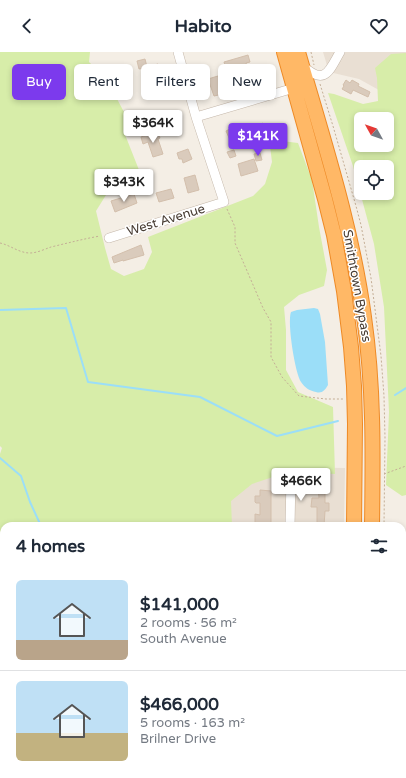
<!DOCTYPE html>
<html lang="en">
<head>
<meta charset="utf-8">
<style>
  :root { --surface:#fff; --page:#f6f6f7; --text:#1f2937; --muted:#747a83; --line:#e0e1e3; --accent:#7c3aed }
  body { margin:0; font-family:"Varela Round",sans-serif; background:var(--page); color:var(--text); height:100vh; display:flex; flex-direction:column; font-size:15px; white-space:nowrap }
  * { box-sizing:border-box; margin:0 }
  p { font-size:13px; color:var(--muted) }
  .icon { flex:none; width:22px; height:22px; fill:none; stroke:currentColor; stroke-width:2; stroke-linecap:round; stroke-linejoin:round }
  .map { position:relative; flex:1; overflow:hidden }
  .drawer { position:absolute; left:0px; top:470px; width:406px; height:256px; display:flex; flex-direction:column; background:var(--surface); border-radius:12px 12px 0 0; box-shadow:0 2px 6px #0003 }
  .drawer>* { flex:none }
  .banner { position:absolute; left:12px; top:12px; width:382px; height:36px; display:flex; gap:8px }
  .needle { width:26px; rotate:310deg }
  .tools { position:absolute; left:354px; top:60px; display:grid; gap:8px }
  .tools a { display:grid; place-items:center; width:40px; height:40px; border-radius:6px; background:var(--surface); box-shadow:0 2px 6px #0003; font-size:20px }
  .price { position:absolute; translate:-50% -34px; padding:0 9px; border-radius:4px; background:#fff; color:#222; font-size:13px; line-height:26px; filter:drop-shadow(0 1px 2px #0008) }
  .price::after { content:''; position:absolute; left:50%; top:24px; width:12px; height:9px; margin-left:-6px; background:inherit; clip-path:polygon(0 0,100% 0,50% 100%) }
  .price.current { background:var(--accent); color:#fff }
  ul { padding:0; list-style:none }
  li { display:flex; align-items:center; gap:12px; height:100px; padding:0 16px }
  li+li { border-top:1px solid var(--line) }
  li span { display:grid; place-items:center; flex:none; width:112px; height:80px; border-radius:6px; color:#555 }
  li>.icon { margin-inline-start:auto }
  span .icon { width:48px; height:48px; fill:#fffc; stroke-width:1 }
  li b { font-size:17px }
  h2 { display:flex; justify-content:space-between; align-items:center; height:48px; padding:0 16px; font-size:17px }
  .pill { padding:0 14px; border-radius:6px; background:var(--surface); box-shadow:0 2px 6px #0003; font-size:14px; line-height:36px }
  .pill.current { background:var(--accent); color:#fff }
  header { display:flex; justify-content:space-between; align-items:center; height:52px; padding:0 16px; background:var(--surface); font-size:18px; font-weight:800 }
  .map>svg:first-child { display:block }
</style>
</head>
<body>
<header><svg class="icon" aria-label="back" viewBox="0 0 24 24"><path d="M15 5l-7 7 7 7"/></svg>Habito<svg class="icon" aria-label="heart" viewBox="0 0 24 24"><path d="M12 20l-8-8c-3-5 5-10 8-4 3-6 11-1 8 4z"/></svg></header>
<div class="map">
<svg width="406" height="726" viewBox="0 0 406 726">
  <rect width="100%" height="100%" fill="#f4eee5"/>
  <path fill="#e9dfd3" d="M 323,0 L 406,0 L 406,53 L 359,27 L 329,20 Z
    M 220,414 L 345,416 L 344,474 L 226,474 Z
    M 0,482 L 4,485 L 4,722 L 342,722 L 342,726 L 0,726 Z
    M 406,528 L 406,726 L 399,726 L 399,722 L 402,722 L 402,530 Z"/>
  <path fill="#d7eda9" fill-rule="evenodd" d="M 0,0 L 90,0 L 89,10 L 106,26 L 125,62 L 124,80 L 139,118 L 124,133 L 106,143 L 96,159 L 105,196 L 111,217 L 124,224 L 144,217 L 152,200 L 148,185 L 253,144 L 265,132 L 272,110 L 270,94 L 282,89 L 298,91 L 312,128 L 319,175 L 327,218 L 324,234 L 299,243 L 284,255 L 286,278 L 286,318 L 298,340 L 333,355 L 335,422 L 303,420 L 279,423 L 252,432 L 231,449 L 232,474 L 4,474 L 4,500 L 0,496 L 0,402 L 2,396 L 0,394 Z
    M 406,1 L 406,443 L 402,444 L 386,433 L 389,360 L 384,255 L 374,192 L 353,114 L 328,41 L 334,42 L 363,52 L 378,49 L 377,26 L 375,16 L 391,2 ZM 361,67 L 387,67 L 387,93 L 361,93 ZM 361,115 L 387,115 L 387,141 L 361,141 Z"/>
  <path fill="#9bdef8" d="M 314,256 L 318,257 L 320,262 L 325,290 L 328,333 C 325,338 322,342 316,340 C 310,339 305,336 301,330 C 295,321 287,270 291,260 L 297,258 Z"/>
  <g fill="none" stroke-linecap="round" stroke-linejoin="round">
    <path stroke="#9bdef8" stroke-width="2" d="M 0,258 L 66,256 L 88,330 L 200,345 L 277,384 L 338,369
      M 395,343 L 406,336
      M 0,406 L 21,424 L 30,450 L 41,474"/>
  </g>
  <path fill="#dacbbc" stroke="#d3bfac" d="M 248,3 L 250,10 L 246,11 L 249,23 L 243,24 L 240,16 L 227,20 L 224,10 Z
    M 145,7 L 147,15 L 158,12 L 163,31 L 153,34 L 151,27 L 149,27 L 146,16 L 139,17 L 137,9 Z
    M 218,24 L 223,42 L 214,44 L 208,27 Z
    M 346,28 L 350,31 L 352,28 L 359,32 L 358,34 L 370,40 L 368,45 L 353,38 L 351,42 L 342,37 L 344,34 L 343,33 Z
    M 177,61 L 180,70 L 162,74 L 160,67 L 166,65 L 166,64 Z
    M 263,71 L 265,74 L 266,73 L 267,74 L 271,72 L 275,79 L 267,83 L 266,81 L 261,84 L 257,78 L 260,76 L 258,74 Z
    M 236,73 L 237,75 L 240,74 L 243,80 L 240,81 L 241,84 L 230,88 L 226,79 L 230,77 L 229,75 Z
    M 157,80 L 160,86 L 158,87 L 163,102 L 153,105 L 148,90 L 143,92 L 141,85 Z
    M 188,97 L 192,107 L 183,111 L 182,107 L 179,107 L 177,101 Z
    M 234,98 L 236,104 L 230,106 L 227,100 Z
    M 260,101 L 262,108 L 256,109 L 254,102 Z
    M 254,107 L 258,119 L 241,124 L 238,112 Z
    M 195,123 L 199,138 L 188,141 L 184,126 Z
    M 171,137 L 174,146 L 159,150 L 156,141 Z
    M 134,142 L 137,151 L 115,160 L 111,149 Z
    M 141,193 L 144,203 L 123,209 L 123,208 L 114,211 L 112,205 Z
    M 312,424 L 327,424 L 327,439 L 325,439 L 325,451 L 329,451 L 329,459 L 325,459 L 324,474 L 317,474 L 317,455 L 311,455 L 312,446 L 319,446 L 318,434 L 312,434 Z
    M 260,438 L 271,439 L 271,474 L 255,474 L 255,462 L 260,463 L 260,451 L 256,451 L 255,450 L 255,444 L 260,444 Z"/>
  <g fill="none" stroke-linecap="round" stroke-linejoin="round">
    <g stroke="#c4b7aa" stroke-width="10">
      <path id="minor" d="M 303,14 C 325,34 329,19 340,0
        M 196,65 L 294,36
        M 109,186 L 224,150 L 196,65 L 178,0
        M 290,474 L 291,425
        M 0,651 L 4,656
        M 0,680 L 4,675
        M 192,722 L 192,726
        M 97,726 L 100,722
        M 287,726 L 287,722"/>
    </g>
    <g stroke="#ee8a26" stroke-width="16">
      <path id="highway" d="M 284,0 L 325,147 L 334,183 L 344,239 L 351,295 L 354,334 L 355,372 L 354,474
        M 298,0 C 323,87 352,175 364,265 C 374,334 373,404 372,474
        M 351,726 L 351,722
        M 369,726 L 369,722"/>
    </g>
    <path stroke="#c4ae96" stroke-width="1" stroke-dasharray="2 2" stroke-linecap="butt" d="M 311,0 L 314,13
      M 320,32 L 333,74 L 356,154 L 361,173 L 371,226 L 381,304 L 384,344 L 385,386 L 384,474
      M 227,157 L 235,175 L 235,191 L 263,256 L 271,270 L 271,305 L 282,325 L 299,344 L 326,347 L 344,347
      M 0,191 C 10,193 19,201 30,201 C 37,201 45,197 51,195 C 68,191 83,187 100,184
      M 384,422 L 406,414"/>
    <use href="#minor" stroke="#fff" stroke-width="9"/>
    <use href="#highway" stroke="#ffb866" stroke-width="14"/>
  </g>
  <g text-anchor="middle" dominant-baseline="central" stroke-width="3" stroke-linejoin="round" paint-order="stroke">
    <g font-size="13" fill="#483d34" stroke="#fff">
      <text transform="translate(166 168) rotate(-17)">West Avenue</text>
      <text transform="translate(357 234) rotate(80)">Smithtown Bypass</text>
    </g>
  </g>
</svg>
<div class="tools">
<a><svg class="needle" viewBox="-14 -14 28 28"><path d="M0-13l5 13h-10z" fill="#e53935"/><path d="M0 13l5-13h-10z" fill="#747a83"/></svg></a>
<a><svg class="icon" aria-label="locate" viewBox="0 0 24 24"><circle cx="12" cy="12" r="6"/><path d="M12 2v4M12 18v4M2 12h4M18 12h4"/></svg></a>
</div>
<b class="price" style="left:153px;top:92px">$364K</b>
<b class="price current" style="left:258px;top:105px">$141K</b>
<b class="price" style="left:124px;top:151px">$343K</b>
<b class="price" style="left:301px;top:450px">$466K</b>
<div class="banner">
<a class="pill current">Buy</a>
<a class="pill">Rent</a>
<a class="pill">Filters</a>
<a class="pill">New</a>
</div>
<section class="drawer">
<h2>4 homes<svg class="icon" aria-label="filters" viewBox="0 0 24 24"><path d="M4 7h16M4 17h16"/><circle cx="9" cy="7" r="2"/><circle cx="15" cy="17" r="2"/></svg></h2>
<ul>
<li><span style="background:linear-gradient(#bfe0f5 75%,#b9a48a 0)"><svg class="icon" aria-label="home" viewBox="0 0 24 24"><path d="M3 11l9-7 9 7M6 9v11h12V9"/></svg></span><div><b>$141,000</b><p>2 rooms · 56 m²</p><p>South Avenue</p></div></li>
<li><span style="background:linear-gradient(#bfe0f5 65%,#c2b280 0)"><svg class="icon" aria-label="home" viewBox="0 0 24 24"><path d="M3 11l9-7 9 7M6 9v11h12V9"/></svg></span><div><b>$466,000</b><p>5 rooms · 163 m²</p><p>Brilner Drive</p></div></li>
</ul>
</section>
</div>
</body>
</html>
